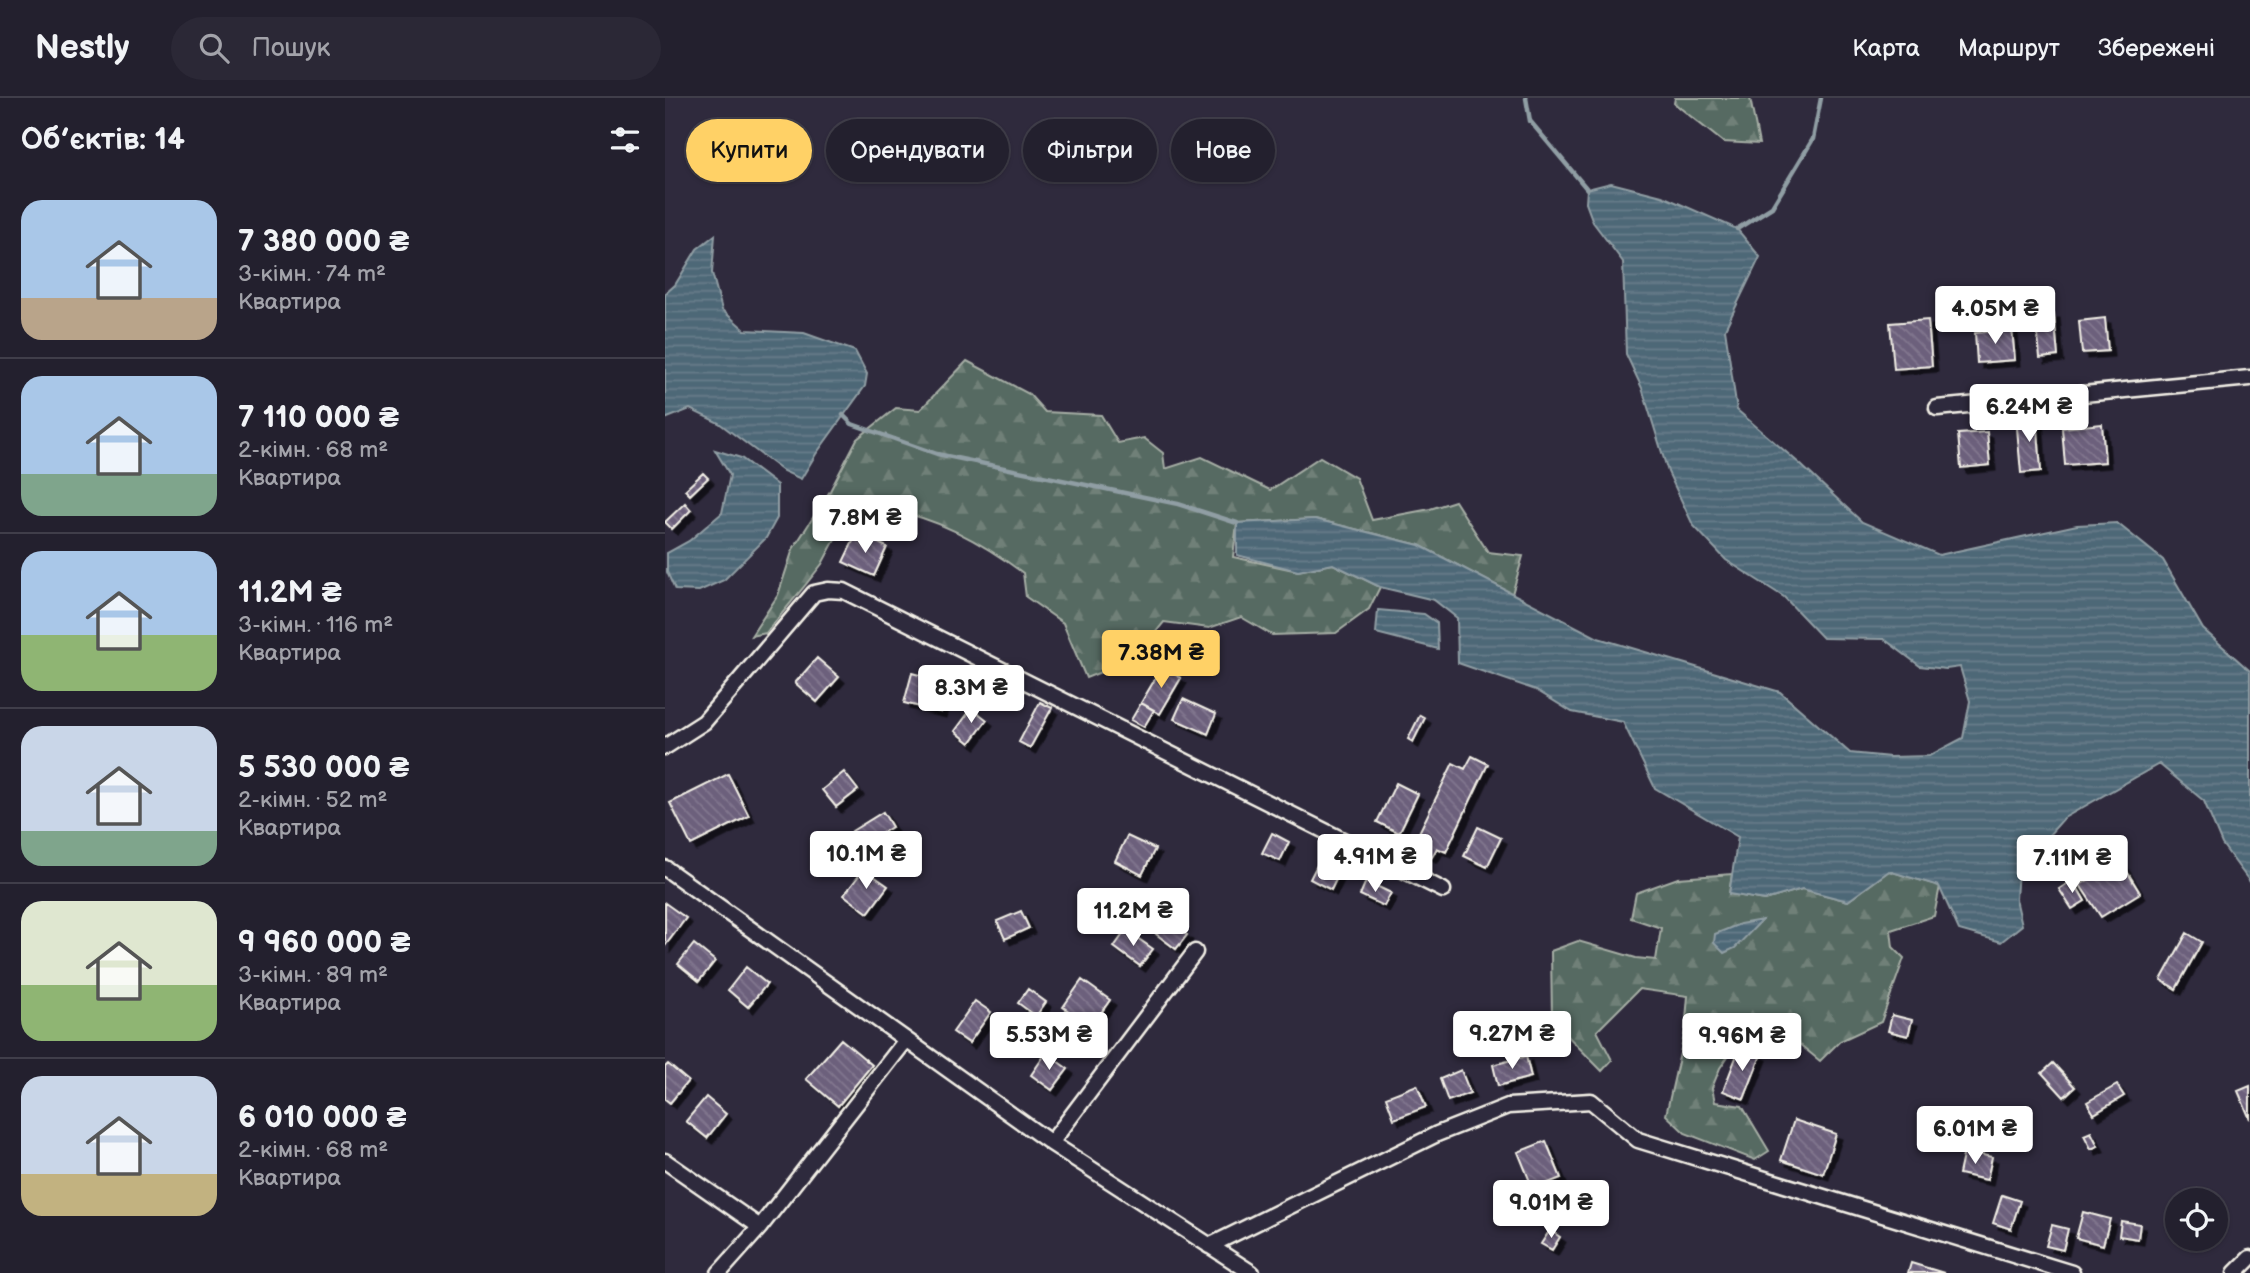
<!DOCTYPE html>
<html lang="uk">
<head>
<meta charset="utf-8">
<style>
  :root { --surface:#23202e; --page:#2b2836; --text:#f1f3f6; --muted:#a3a3aa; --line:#403e4a; --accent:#ffd166 }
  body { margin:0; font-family:"Balsamiq Sans",sans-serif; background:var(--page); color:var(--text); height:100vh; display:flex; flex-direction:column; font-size:26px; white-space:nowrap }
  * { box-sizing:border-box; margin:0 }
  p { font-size:23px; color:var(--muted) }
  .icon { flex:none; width:38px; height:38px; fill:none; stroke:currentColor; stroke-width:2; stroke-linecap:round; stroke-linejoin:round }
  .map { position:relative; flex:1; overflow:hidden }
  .panel { display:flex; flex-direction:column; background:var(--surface); width:665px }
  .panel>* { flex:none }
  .banner { position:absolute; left:21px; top:21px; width:665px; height:63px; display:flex; gap:14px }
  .fabs { position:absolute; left:1500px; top:1090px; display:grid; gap:14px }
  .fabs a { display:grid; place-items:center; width:63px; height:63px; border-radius:50%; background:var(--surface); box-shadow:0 2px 5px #0004,0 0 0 2px var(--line); font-size:35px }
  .price { position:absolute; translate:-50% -60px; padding:0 16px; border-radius:7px; background:#fff; color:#222; font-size:23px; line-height:46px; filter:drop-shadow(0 2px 4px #0008) }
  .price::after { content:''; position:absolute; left:50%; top:42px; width:21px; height:16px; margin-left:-10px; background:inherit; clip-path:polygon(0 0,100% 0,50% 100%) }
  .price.current { background:var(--accent); color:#111 }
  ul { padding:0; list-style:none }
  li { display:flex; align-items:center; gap:21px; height:175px; padding:0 21px }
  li+li { border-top:2px solid var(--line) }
  li span { display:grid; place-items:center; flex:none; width:196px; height:140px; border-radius:21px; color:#555 }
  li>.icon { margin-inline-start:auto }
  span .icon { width:84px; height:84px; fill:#fffc; stroke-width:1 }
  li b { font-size:30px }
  h2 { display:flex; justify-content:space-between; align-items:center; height:84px; padding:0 21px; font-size:30px }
  .tag { padding:0 24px; border-radius:32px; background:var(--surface); box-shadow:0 2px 5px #0004,0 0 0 2px var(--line); font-size:24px; line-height:63px }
  .tag.current { background:var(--accent); color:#111 }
  header { display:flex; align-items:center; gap:42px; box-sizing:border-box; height:98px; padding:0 35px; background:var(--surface); border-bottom:2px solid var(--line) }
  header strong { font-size:33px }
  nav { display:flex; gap:38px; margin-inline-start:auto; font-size:24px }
  .search { width:490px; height:63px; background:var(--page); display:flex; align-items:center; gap:18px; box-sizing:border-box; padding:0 24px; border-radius:38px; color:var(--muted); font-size:26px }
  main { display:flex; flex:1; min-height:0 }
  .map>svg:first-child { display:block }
</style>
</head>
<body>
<header>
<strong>Nestly</strong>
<div class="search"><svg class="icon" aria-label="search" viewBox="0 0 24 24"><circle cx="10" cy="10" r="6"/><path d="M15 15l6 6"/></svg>Пошук</div>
<nav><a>Карта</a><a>Маршрут</a><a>Збережені</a></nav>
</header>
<main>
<section class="panel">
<h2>Об’єктів: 14<svg class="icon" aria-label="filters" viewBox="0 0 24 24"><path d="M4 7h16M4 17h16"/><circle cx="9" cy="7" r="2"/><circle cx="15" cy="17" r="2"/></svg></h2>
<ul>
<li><span style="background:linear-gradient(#a9c7e8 70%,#b9a48a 0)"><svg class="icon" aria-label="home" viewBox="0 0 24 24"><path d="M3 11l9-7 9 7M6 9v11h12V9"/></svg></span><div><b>7 380 000 ₴</b><p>3-кімн. · 74 m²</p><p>Квартира</p></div></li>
<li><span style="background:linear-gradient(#a9c7e8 70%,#7fa58c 0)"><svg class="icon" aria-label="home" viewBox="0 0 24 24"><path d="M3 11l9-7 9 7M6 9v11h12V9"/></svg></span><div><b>7 110 000 ₴</b><p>2-кімн. · 68 m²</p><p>Квартира</p></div></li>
<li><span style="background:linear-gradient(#a9c7e8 60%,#8fb573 0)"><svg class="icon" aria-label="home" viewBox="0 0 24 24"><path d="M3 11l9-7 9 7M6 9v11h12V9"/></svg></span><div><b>11.2M ₴</b><p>3-кімн. · 116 m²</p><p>Квартира</p></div></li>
<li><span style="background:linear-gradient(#c9d6e8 75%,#7fa58c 0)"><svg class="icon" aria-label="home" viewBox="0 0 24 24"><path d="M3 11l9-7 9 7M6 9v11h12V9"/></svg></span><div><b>5 530 000 ₴</b><p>2-кімн. · 52 m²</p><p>Квартира</p></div></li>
<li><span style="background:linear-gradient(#dfe7d0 60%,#8fb573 0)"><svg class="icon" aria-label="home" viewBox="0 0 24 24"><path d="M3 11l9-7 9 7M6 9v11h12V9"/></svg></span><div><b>9 960 000 ₴</b><p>3-кімн. · 89 m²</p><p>Квартира</p></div></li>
<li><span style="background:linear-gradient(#c9d6e8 70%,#c2b280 0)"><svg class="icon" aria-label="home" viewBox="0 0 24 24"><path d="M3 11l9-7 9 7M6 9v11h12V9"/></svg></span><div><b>6 010 000 ₴</b><p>2-кімн. · 68 m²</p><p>Квартира</p></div></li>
</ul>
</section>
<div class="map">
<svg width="1585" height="1175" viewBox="0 0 1585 1175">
  <defs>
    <pattern id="forest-firs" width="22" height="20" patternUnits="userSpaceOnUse" patternTransform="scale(1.75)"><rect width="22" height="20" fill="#576a62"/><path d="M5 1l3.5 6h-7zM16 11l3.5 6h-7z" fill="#708078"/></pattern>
    <pattern id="water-rules" width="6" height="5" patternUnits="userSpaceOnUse" patternTransform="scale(1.75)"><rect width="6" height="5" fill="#4e6777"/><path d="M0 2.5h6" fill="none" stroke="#687d8a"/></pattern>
    <pattern id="building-back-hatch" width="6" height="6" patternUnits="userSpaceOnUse" patternTransform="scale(1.75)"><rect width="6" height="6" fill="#6c607c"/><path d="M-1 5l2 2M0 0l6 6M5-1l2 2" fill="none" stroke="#82778f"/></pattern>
    <filter id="shadow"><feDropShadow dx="5.5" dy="5.5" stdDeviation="0" flood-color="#0009"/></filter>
  </defs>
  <rect width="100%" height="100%" fill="#2f2a3d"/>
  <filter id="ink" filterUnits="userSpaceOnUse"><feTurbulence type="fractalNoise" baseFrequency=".0143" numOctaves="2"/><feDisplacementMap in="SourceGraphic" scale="14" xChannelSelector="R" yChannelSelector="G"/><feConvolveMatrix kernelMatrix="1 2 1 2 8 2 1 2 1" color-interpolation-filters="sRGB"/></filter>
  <g filter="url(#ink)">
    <path fill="url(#forest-firs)" stroke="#a6aea5" stroke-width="2" d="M 1010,0 L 1085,0 L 1094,46 L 1058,44 L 1009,5 Z
      M 302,263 L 364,296 L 380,314 L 436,317 L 453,345 L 479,340 L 498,355 L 500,371 L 537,359 L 605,392 L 655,359 L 691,380 L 707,422 L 765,411 L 790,403 L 823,454 L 858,458 L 847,496 L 754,447 L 650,421 L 572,425 L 568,459 L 633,473 L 668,466 L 715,489 L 704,511 L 671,535 L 607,537 L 576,519 L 544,530 L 499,524 L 469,561 L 421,580 L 398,525 L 361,499 L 358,475 C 316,444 272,419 219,411 C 209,409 197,411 186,412 L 157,466 L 142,485 L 101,535 L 86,538 L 113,497 L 128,451 L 165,393 L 192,341 L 231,310 L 255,312 Z
      M 1224,773 L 1275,788 L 1269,818 L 1226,832 L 1228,849 L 1239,860 L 1216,924 L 1175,943 L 1155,963 L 1128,941 L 1101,953 L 1073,944 L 1055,970 L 1047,990 L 1050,1004 L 1077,1008 L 1104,1053 L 1090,1062 L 1020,1035 L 1001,1017 L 1020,933 L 1023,898 L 974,891 L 932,933 L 947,962 L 937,973 L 887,922 L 886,853 L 913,843 L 971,860 L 991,862 L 996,830 L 966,820 L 971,795 L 1013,780 L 1067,776 L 1064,796 L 1100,802 L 1137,791 L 1183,803 Z"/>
    <path fill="url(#water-rules)" stroke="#909ea4" stroke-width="2" d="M 946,85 L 997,98 L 1072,131 L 1095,159 L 1060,231 L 1072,312 L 1135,366 L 1197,424 L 1274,457 L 1412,427 L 1452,425 L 1498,462 L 1538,531 L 1585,573 L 1585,784 L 1557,746 L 1539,703 L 1494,666 L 1399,720 L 1353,772 L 1351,801 L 1357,827 L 1336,844 L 1294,832 L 1274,788 L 1224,773 L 1183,803 L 1137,791 L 1100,802 L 1064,796 L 1073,739 L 990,690 L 958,624 L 907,614 L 871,592 L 793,565 L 792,520 L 769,502 L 715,489 L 668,466 L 633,473 L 572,457 L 572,425 L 650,421 L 754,447 L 933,540 L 1115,594 L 1185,655 L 1225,659 L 1264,658 L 1298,640 L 1305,603 L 1295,569 L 1281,571 L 1255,568 L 1219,541 L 1158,540 L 1119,499 L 1061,462 L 1028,427 L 1003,374 L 977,290 L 961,256 L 958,164 L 928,124 L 921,105 L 922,91 Z
      M 50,137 L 47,175 L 57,212 L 80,232 L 139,235 L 190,253 L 202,276 L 200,288 L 151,356 L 136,381 L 118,373 L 54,325 L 25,311 L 0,321 L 0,196 L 10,187 L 32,151 Z
      M 50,352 L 76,360 L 112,387 L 112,420 L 101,440 L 59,482 L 34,493 L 10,492 L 2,474 L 2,455 L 24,443 L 57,415 L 65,377 Z
      M 713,512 L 759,516 L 772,525 L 773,551 L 711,535 Z
      M 1097,822 L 1070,850 L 1059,855 L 1049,845 L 1050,836 L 1075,826 Z"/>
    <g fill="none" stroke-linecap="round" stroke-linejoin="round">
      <path stroke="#909ea4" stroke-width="4.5" d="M 861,0 L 865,23 L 922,91
        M 1072,131 L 1107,109 L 1148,41 L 1156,0
        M 178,317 L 187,326 L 272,356 L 513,406 L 572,425"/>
    </g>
    <path fill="url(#building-back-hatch)" stroke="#f4f1e8" stroke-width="2" filter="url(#shadow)" d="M 1389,215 L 1393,258 L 1375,260 L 1371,216 Z
      M 1440,220 L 1443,253 L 1417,255 L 1414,223 Z
      M 1263,222 L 1267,268 L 1229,271 L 1225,225 Z
      M 1347,231 L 1350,262 L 1312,265 L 1310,235 Z
      M 1372,318 L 1376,373 L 1356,375 L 1351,319 Z
      M 1437,326 L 1440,364 L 1400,367 L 1397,330 Z
      M 1322,334 L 1325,367 L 1296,370 L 1293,336 Z
      M 38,375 L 43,380 L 25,397 L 20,392 Z
      M 20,405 L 26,412 L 7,431 L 0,424 Z
      M 192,435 L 222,449 L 209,478 L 178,464 Z
      M 152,560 L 174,579 L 152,604 L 130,585 Z
      M 497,569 L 516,580 L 495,616 L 476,605 Z
      M 247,575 L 284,585 L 276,614 L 239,605 Z
      M 518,601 L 551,616 L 543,636 L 509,621 Z
      M 375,604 L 387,610 L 365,650 L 354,644 Z
      M 476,605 L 489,612 L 479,629 L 466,622 Z
      M 307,610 L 322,622 L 305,645 L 290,633 Z
      M 755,617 L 760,620 L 748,644 L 743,641 Z
      M 807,658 L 823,666 L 781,754 L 772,750 L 767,759 L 747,749 L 788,665 L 800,671 Z
      M 179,674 L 193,692 L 171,709 L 157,692 Z
      M 63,676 L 84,718 L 26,747 L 5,705 Z
      M 731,685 L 753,696 L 734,735 L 712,724 Z
      M 218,714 L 227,729 L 196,748 L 187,733 Z
      M 813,729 L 836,740 L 822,769 L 799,758 Z
      M 607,735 L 624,744 L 615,763 L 597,755 Z
      M 462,738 L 490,751 L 477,777 L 450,763 Z
      M 660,751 L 681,761 L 666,792 L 645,781 Z
      M 1455,762 L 1475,795 L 1436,819 L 1415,787 Z
      M 199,771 L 223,788 L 203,815 L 179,797 Z
      M 1408,782 L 1420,803 L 1407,811 L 1394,791 Z
      M 701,783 L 726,795 L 719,808 L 695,797 Z
      M 0,805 L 21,820 L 0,848 Z
      M 356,813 L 364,830 L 340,841 L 332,823 Z
      M 501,822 L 522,837 L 511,851 L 491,836 Z
      M 461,832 L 488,851 L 475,868 L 449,849 Z
      M 1522,835 L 1537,844 L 1511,891 L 1496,882 Z
      M 29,846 L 50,863 L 34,883 L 13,866 Z
      M 81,869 L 102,886 L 83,909 L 63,892 Z
      M 417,882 L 445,902 L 426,929 L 398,909 Z
      M 363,891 L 381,904 L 371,918 L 353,905 Z
      M 310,903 L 326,914 L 304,945 L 288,934 Z
      M 1227,917 L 1247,922 L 1243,938 L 1223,933 Z
      M 341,921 L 354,931 L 343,946 L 330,937 Z
      M 176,941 L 207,967 L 173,1008 L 141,981 Z
      M 1075,949 L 1096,957 L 1079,1001 L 1058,993 Z
      M 381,955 L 403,971 L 387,992 L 366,977 Z
      M 861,958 L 866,979 L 833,988 L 828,967 Z
      M 1388,965 L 1410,989 L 1399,999 L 1377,975 Z
      M 3,966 L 23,983 L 5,1005 L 0,1001 L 0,969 Z
      M 796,972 L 805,995 L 783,1003 L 775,981 Z
      M 752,987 L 761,1009 L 729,1021 L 721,999 Z
      M 1452,987 L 1459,998 L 1429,1016 L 1422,1004 Z
      M 1585,988 L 1585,1021 L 1573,993 Z
      M 41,999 L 61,1016 L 42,1040 L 21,1023 Z
      M 1129,1022 L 1171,1036 L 1158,1076 L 1116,1062 Z
      M 1426,1034 L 1433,1048 L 1426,1051 L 1419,1037 Z
      M 881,1043 L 896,1080 L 868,1091 L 853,1054 Z
      M 1299,1053 L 1327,1059 L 1322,1082 L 1294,1076 Z
      M 1337,1097 L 1355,1103 L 1346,1131 L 1328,1125 Z
      M 1418,1114 L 1445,1121 L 1438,1147 L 1411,1140 Z
      M 1456,1123 L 1475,1126 L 1473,1141 L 1454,1138 Z
      M 1387,1127 L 1403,1131 L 1398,1152 L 1381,1148 Z
      M 885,1132 L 895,1139 L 887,1152 L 876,1146 Z
      M 1246,1165 L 1279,1175 L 1243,1175 Z"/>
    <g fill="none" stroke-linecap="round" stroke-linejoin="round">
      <g stroke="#f4f1e8" stroke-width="19">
        <path id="street" d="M 1272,310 L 1585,280
          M 0,649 L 39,624 L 149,495 L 163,492 L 179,493 L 778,792
          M 0,770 L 386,1045 L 587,1175
          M 386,1045 L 530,854
          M 0,1063 L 95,1129
          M 544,1148 L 772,1036 L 843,1008 L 926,1003 L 973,1042 L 1407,1175
          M 54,1175 L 95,1129 L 241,942
          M 1570,1175 L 1585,1160"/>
      </g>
      <use href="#street" stroke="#2f2a3d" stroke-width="14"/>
    </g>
  </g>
</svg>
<div class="fabs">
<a><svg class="icon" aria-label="locate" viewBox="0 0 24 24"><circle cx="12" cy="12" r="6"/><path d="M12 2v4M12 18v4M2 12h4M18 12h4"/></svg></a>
</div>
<b class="price" style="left:1330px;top:248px">4.05M ₴</b>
<b class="price" style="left:1364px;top:346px">6.24M ₴</b>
<b class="price" style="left:200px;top:457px">7.8M ₴</b>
<b class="price current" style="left:496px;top:592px">7.38M ₴</b>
<b class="price" style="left:306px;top:627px">8.3M ₴</b>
<b class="price" style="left:201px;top:793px">10.1M ₴</b>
<b class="price" style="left:710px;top:796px">4.91M ₴</b>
<b class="price" style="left:1407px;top:797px">7.11M ₴</b>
<b class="price" style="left:468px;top:850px">11.2M ₴</b>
<b class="price" style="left:847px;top:973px">9.27M ₴</b>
<b class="price" style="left:384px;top:974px">5.53M ₴</b>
<b class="price" style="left:1077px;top:975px">9.96M ₴</b>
<b class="price" style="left:1310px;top:1068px">6.01M ₴</b>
<b class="price" style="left:886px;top:1142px">9.01M ₴</b>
<div class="banner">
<a class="tag current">Купити</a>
<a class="tag">Орендувати</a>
<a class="tag">Фільтри</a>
<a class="tag">Нове</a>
</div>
</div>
</main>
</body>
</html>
